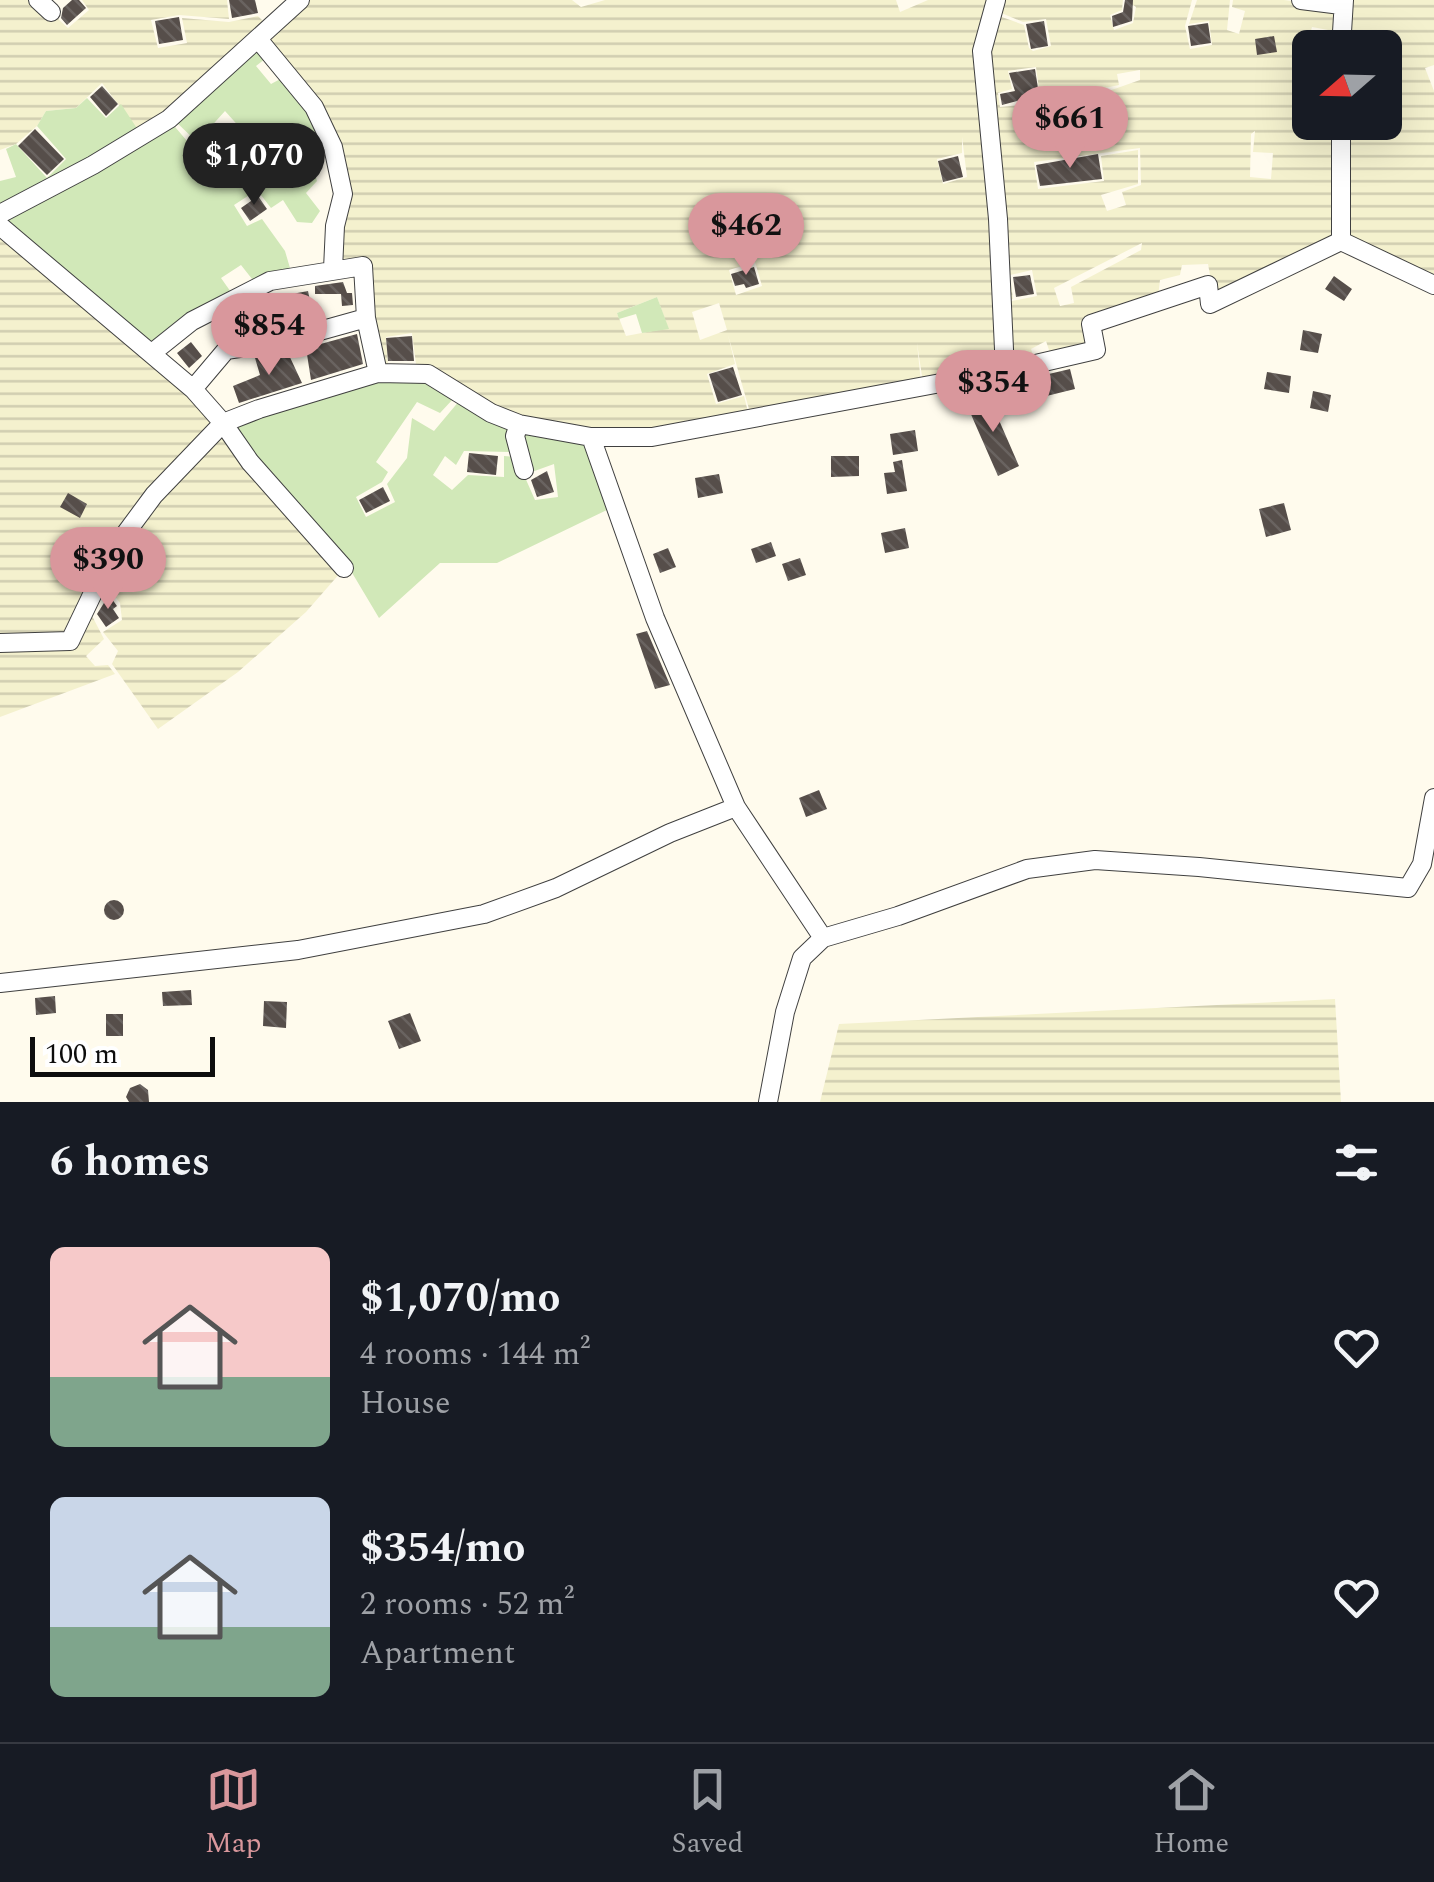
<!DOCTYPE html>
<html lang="en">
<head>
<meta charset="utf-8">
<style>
  :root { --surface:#171b24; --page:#242831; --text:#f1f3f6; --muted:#9ea1a6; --line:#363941; --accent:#d9979c }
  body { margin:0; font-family:Spectral,serif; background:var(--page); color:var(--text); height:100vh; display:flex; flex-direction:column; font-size:38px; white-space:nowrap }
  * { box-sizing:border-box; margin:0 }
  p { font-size:32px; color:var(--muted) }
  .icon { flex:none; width:55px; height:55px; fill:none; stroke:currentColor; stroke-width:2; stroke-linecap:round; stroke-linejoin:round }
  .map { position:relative; height:1102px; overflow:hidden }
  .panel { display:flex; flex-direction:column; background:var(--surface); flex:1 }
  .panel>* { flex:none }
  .needle { width:65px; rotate:250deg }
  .buttons { position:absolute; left:1292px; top:30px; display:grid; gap:20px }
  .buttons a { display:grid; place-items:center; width:110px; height:110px; border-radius:15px; background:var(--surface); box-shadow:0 10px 40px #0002; font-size:50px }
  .scale { position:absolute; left:30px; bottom:25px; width:185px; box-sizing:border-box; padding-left:10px; border:5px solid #0d0d0d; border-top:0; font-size:28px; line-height:35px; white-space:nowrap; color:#0d0d0d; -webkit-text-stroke:8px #fff; paint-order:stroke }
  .price { position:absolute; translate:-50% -85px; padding:0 22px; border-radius:35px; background:var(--accent); color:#111; font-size:32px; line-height:65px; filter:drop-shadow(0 2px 5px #0008) }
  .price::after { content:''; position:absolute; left:50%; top:60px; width:30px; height:22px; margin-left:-15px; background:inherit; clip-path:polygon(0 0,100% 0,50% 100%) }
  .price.active { background:#222; color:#fff }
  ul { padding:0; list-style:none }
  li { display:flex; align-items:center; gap:30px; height:250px; padding:0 50px }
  li span { display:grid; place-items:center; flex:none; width:280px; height:200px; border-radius:15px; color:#555 }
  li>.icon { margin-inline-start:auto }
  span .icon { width:120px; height:120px; fill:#fffc; stroke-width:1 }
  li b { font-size:42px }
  h2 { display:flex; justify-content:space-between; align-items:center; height:120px; padding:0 50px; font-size:42px }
  .tab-bar { display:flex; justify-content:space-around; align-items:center; height:140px; border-top:2px solid var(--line); background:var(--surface); font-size:28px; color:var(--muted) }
  .tab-bar a { display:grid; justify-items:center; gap:5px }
  .tab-bar .active { color:var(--accent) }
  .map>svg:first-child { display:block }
</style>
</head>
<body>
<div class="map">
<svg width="1434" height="1102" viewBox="0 0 1434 1102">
  <defs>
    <pattern id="farmland-rules" width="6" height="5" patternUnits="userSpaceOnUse" patternTransform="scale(2.5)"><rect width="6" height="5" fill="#f4f1ce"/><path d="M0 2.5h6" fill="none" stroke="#d0cdb0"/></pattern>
    <pattern id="building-back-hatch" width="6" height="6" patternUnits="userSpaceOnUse" patternTransform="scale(2.5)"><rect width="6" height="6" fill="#564e4a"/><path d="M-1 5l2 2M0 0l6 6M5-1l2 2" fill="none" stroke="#696360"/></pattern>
  </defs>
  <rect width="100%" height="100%" fill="#fffbed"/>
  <path fill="url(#farmland-rules)" fill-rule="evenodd" d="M 0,0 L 37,0 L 68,28 L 89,10 L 82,0 L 227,0 L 229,19 L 179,15 L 151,20 L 158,48 L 187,43 L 182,18 L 229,22 L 258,16 L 268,26 L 140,133 L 102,83 L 76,108 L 46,111 L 37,126 L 16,144 L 0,150 Z
    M 302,0 L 572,0 L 581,7 L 605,0 L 896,0 L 900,12 L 928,0 L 993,0 L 979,49 L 1004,369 L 923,383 L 917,343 L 921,383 L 751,416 L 728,335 L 735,364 L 707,374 L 716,404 L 744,396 L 749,416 L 652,435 L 519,422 L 380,371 L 363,264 L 337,265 L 335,146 L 262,39 ZM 962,137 L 967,177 L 943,184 L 937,159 L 962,153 ZM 755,262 L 762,286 L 736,295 L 729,270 ZM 657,297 L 668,328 L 626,336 L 617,313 ZM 719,303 L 727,330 L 700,340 L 692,312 ZM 412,333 L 416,364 L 388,366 L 386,337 Z
    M 999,0 L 1123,0 L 1122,10 L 1110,15 L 1114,30 L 1133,23 L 1136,7 L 1126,0 L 1192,0 L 1185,26 L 1190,49 L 1212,45 L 1209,21 L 1189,24 L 1197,0 L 1230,0 L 1227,30 L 1239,34 L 1245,11 L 1232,7 L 1233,0 L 1284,0 L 1339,7 L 1339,32 L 1312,27 L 1307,47 L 1310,49 L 1310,122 L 1339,123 L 1338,238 L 1214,298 L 1208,264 L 1182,265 L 1180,275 L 1160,280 L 1158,297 L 1087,322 L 1090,348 L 1051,356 L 1046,341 L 1031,349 L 1035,361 L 1010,367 L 1007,302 L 1037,296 L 1032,270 L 1010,275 L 1013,299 L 1006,300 L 984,51 L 996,15 L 1024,25 L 1029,48 L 1033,51 L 1051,46 L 1046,19 L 1023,22 L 999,12 ZM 1036,67 L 1040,96 L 1022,100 L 1022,105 L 1000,107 L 998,93 L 1012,89 L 1008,71 ZM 1140,70 L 1140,80 L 1103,93 L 1106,114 L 1089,117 L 1085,92 L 1119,85 L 1117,74 ZM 1255,131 L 1253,152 L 1273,153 L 1271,179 L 1250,177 L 1251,134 ZM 1140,148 L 1141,185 L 1122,192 L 1126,205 L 1107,211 L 1101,195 L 1138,184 L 1138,150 L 1101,156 L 1104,181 L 1038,189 L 1034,162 ZM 1142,243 L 1141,250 L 1071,287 L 1074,303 L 1060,306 L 1054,288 Z
    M 1346,0 L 1434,0 L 1434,65 L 1425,68 L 1434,91 L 1434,280 L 1344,238 L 1346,123 L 1385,122 L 1385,106 L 1388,105 L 1385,96 L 1385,48 L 1344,47 Z
    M 0,230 L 217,422 L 152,491 L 70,636 L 0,637 Z
    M 222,429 L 341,572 L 306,612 L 238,672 L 158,729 L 112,664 L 118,651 L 103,632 L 122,620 L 120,603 L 104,582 L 114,555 L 164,491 Z
    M 90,612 L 104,639 L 86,656 L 95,666 L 108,665 L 115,674 L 0,717 L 0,647 L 69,648 Z
    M 1335,999 L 1341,1102 L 820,1102 L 839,1024 Z"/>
  <path fill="#d1e8b8" d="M 258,42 L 270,55 L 256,66 L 271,84 L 284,77 L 310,109 L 327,145 L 309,154 L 317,181 L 306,193 L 320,211 L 312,223 L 297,222 L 283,200 L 271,208 L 257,190 L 234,205 L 247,226 L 262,219 L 285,251 L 290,268 L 256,284 L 241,265 L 221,278 L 233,295 L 152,349 L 0,222 L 170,121 L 210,168 L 225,156 L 227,145 L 243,131 L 225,111 L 197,142 L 173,119 Z
    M 87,98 L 106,118 L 121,104 L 140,133 L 0,210 L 0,181 L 16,177 L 6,149 L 16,144 L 47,178 L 66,159 L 37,126 L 46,111 L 76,108 Z
    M 657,297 L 669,329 L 642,333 L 636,314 L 619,319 L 617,313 Z
    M 378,377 L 425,378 L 454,398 L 440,413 L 417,402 L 376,462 L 388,472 L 382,482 L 356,497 L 366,517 L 395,502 L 387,484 L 407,458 L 412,418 L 434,431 L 460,400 L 515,424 L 510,452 L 464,451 L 456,465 L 445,456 L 433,475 L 452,490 L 468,475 L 504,477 L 504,456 L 516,457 L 535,500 L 558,497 L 554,464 L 529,473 L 522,427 L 586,440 L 611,508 L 497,563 L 440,563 L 379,618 L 348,566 L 274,481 L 231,425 Z"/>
  <path fill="url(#building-back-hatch)" d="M 72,0 L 79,0 L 86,8 L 67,25 L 61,18 L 63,8 Z
    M 229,0 L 255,0 L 258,13 L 232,18 Z
    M 1125,0 L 1133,0 L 1132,21 L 1113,27 L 1112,16 L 1123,12 Z
    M 179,17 L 183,40 L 159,44 L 155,21 Z
    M 1044,21 L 1048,46 L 1031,49 L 1026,24 Z
    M 1208,23 L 1211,43 L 1191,46 L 1188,26 Z
    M 1274,36 L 1277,52 L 1257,55 L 1255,39 Z
    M 1035,69 L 1039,95 L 1002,105 L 1000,94 L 1015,91 L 1009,73 Z
    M 102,86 L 118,104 L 106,116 L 90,97 Z
    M 1055,101 L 1059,123 L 1044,125 L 1041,104 Z
    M 35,129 L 64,159 L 47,175 L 18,146 Z
    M 1098,154 L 1102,179 L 1040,186 L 1036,165 Z
    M 958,156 L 963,177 L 943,182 L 938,161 Z
    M 258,196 L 267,209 L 250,221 L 241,208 Z
    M 754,267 L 759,284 L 746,288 L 744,284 L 735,286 L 731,274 Z
    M 1030,275 L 1034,294 L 1016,297 L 1013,277 Z
    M 1334,276 L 1352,289 L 1344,301 L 1325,289 Z
    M 343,282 L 347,293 L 352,293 L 353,305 L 342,306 L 341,294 L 315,294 L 315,286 Z
    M 308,291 L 314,320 L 249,334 L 248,329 L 254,328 L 251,310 L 261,309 L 260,300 Z
    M 1303,330 L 1322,334 L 1318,353 L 1300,350 Z
    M 357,334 L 363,364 L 311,380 L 306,348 Z
    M 412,336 L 414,361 L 388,361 L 386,338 Z
    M 191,342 L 202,356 L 189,368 L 177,353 Z
    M 288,353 L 302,383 L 239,403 L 233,386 L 260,375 L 255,358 Z
    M 733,367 L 742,395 L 718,402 L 709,374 Z
    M 1070,369 L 1075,389 L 1022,402 L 1015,382 Z
    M 1267,372 L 1291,376 L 1289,393 L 1264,389 Z
    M 1313,391 L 1331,395 L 1328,412 L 1310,408 Z
    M 988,395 L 1019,466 L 998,476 L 966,403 Z
    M 915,430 L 918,451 L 893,455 L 890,434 Z
    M 469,453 L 498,456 L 496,475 L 467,472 Z
    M 831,456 L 859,456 L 859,476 L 831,477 Z
    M 902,460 L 907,491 L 887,494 L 884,473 L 895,472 L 893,462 Z
    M 547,471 L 554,492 L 537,497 L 531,480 Z
    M 719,474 L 723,493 L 698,498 L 695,478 Z
    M 383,487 L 390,501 L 366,513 L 359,500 Z
    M 68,493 L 87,504 L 80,518 L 60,507 Z
    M 1284,503 L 1291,530 L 1266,537 L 1259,509 Z
    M 905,528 L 909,548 L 885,553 L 881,533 Z
    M 771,542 L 776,556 L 756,563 L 751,549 Z
    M 668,548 L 676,567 L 660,573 L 653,554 Z
    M 800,558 L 806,575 L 788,581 L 782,564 Z
    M 109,595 L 117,606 L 113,609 L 119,618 L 106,627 L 97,614 Z
    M 647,631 L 670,685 L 655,689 L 636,634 Z
    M 819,790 L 827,809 L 806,817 L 799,798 Z
    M104 910a10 10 0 1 1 20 0a10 10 0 1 1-20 0Z
    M 191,990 L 192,1005 L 163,1006 L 162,992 Z
    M 55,996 L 56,1013 L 36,1015 L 35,998 Z
    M 264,1001 L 287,1002 L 286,1028 L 263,1026 Z
    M 410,1013 L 421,1041 L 399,1049 L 388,1021 Z
    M 106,1014 L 123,1014 L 123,1036 L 106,1036 Z
    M 140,1084 L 148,1090 L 149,1102 L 129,1102 L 126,1097 L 130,1088 Z"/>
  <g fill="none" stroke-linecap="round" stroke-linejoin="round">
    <g stroke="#404040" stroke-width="20">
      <path id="minor" d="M 38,0 L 51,12
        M 996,0 L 982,51 L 998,219 L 1005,371
        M 1301,0 L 1341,5
        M 258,39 L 314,107 L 333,147 L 343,194 L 335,226 L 333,269
        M 1341,48 L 1344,0
        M 1341,122 L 1341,241 L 1434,285
        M 0,214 L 93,165 L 169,119 L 300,0
        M 0,226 L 193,389 L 223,423 L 259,409 L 378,373 L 428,374 L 491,413 L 519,424 L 591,437 L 652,437 L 1005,371 L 1096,350 L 1091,324 L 1208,285 L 1210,304 L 1341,241
        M 152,353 L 192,321 L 270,281 L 363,266 L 366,318 L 378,373
        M 193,389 L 226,350 L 280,342 L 366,318
        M 519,424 L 515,436 L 524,470
        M 591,437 L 655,618 L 736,807 L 823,938 L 898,916 L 1027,869 L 1095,860 L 1199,867 L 1408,888 L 1422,864 L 1434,798
        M 0,643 L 70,641 L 114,549 L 154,495 L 223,423 L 250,462 L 344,568
        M 0,983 L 298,950 L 484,914 L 556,888 L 670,833 L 736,807
        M 768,1102 L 785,1012 L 802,958 L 823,938"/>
    </g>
    <use href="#minor" stroke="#fff" stroke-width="18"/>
  </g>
</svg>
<div class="buttons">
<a><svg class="needle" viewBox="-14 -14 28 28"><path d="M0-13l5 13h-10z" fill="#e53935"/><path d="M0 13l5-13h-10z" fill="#9ea1a6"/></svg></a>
</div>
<div class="scale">100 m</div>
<b class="price" style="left:1070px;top:171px">$661</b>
<b class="price active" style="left:254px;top:208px">$1,070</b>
<b class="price" style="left:746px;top:278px">$462</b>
<b class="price" style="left:269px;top:378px">$854</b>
<b class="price" style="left:993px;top:435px">$354</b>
<b class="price" style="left:108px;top:612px">$390</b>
</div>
<section class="panel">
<h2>6 homes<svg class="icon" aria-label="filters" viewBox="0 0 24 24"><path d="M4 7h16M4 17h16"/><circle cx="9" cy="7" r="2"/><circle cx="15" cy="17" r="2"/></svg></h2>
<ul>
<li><span style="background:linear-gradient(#f6c9c9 65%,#7fa58c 0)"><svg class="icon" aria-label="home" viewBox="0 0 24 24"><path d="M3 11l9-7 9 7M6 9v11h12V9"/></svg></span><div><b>$1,070/mo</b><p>4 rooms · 144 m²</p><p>House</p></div><svg class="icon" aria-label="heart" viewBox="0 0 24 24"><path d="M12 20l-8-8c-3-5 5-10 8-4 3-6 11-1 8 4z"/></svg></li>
<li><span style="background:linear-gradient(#c9d6e8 65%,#7fa58c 0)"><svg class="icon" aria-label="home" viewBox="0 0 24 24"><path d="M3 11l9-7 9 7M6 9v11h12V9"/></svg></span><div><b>$354/mo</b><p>2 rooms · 52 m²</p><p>Apartment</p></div><svg class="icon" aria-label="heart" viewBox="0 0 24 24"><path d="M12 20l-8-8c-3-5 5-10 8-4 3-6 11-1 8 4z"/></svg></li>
</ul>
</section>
<nav class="tab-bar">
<a class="active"><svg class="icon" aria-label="map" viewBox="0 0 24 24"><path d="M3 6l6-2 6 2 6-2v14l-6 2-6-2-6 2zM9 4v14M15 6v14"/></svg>Map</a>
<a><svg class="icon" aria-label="saved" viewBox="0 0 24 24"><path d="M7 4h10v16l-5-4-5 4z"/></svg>Saved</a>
<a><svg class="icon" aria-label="home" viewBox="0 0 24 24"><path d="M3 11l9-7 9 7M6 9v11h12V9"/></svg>Home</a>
</nav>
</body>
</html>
